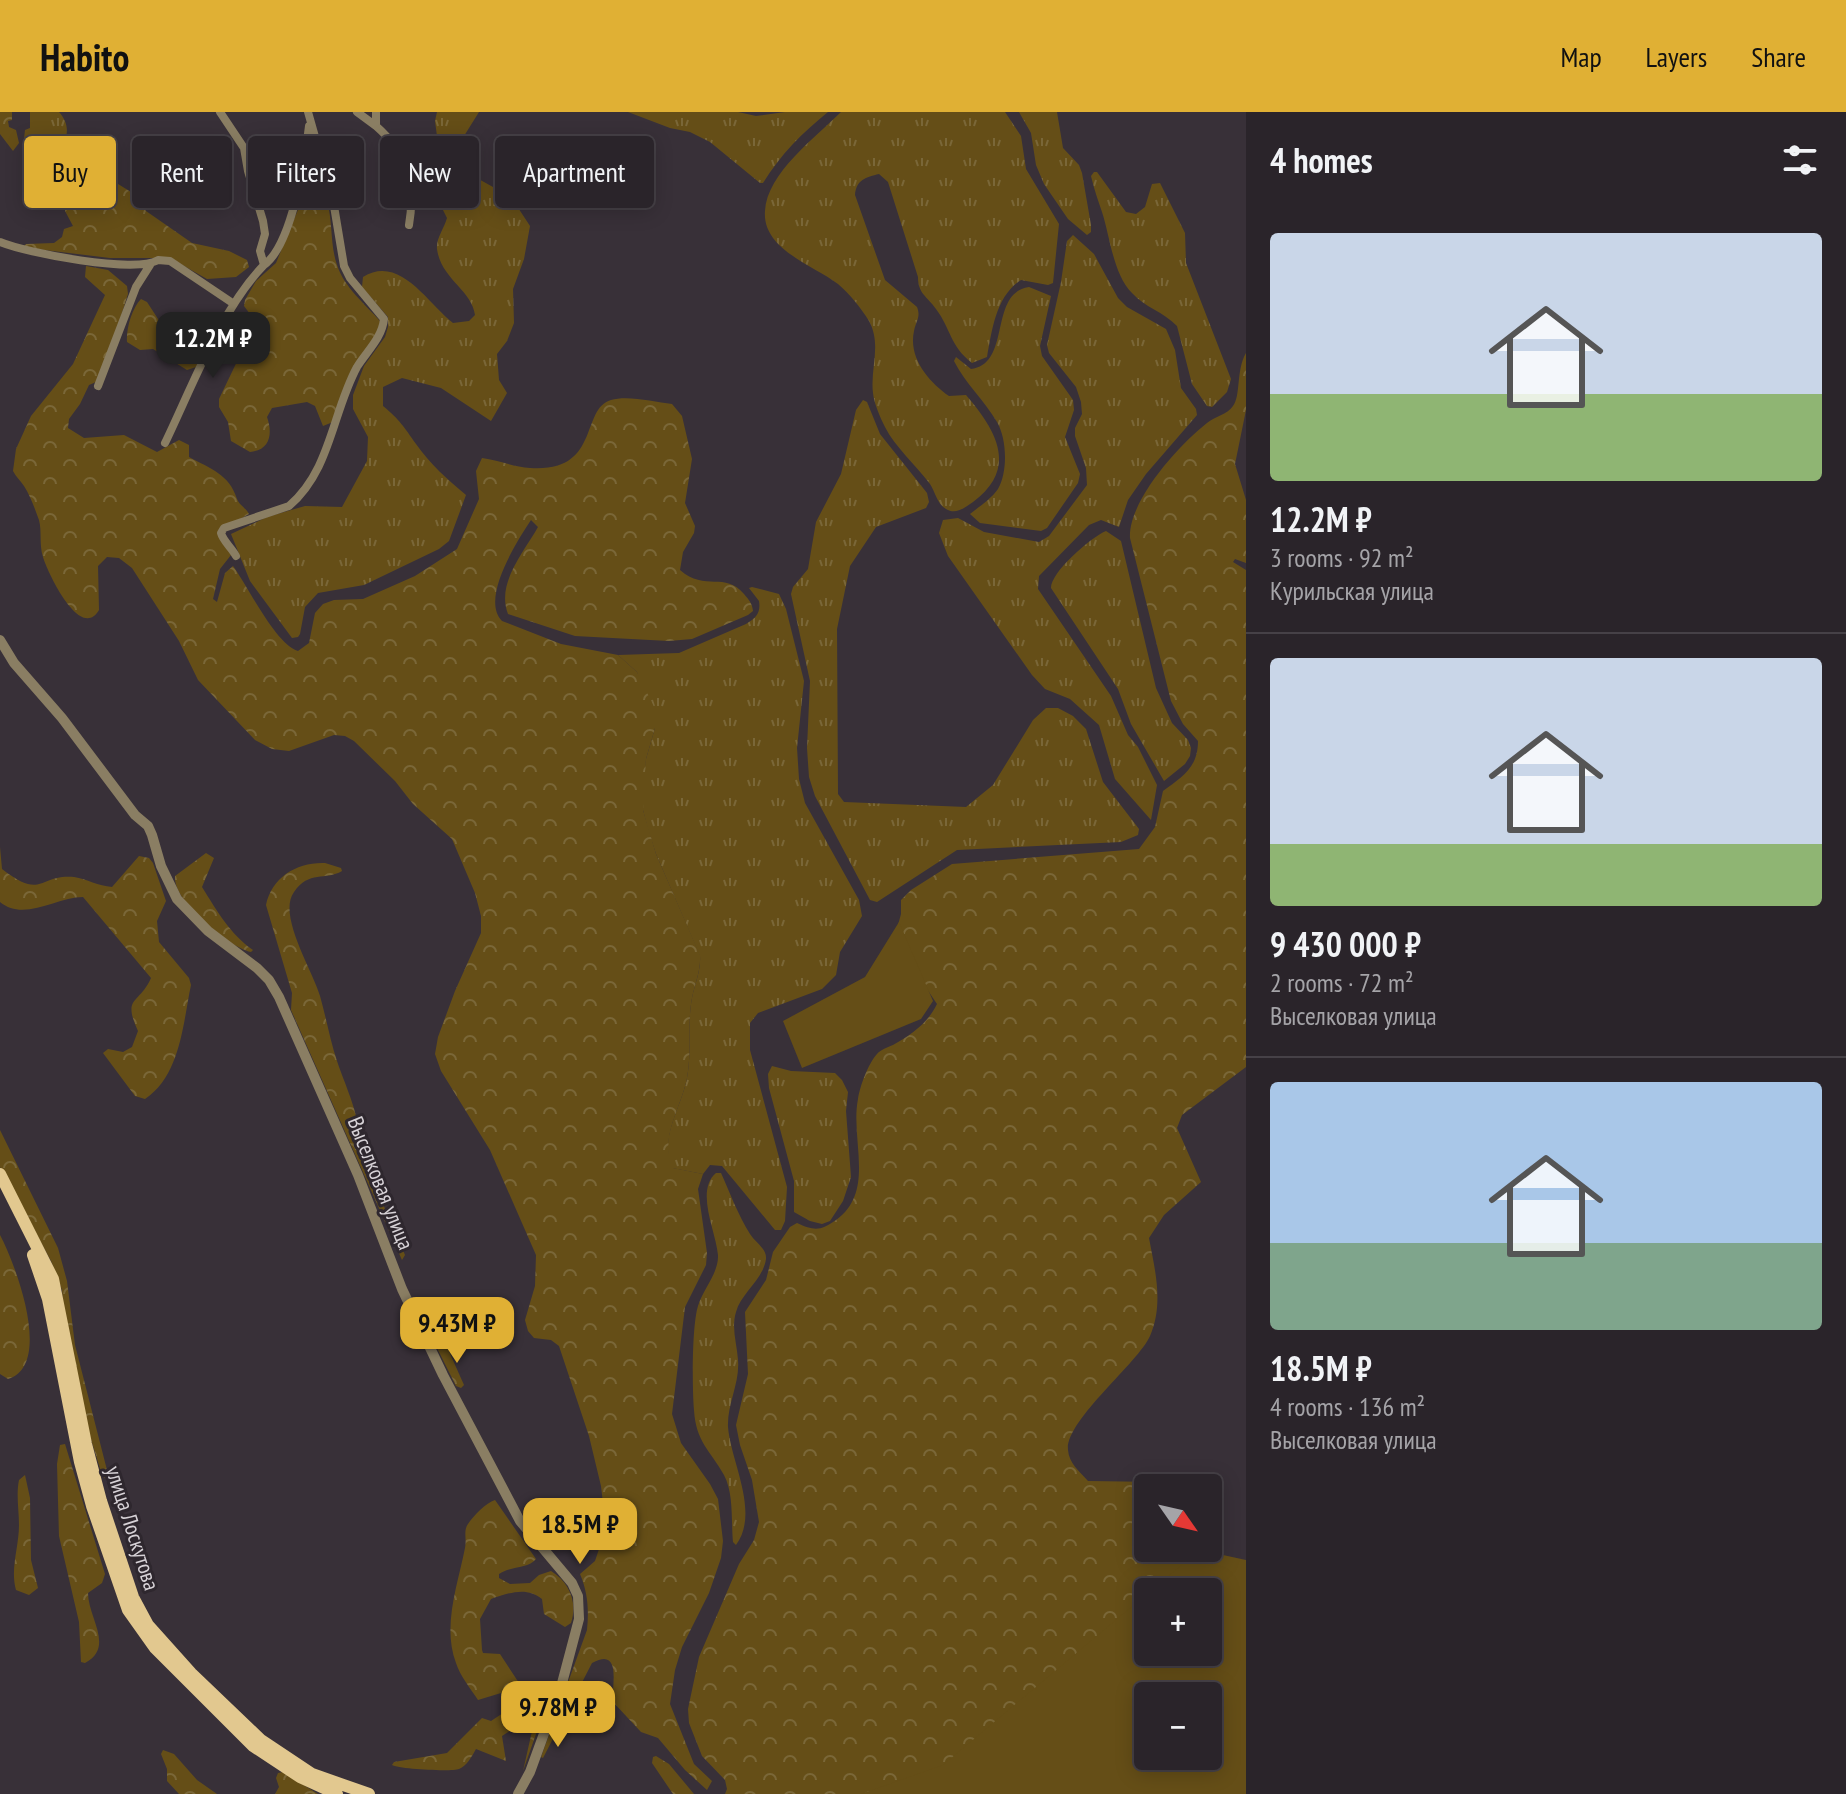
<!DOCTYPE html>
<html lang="en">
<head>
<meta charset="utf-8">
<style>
  :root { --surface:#2a242a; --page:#322c32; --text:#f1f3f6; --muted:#a5a4a8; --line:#464147; --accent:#e0b034 }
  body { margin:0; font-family:"PT Sans Narrow",sans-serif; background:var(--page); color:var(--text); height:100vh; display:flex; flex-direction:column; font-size:30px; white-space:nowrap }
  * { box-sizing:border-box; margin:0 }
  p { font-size:26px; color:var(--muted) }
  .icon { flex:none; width:44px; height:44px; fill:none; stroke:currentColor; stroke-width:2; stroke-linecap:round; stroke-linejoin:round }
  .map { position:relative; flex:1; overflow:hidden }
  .drawer { display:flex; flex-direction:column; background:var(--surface); width:600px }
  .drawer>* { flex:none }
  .top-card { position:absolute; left:24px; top:24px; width:760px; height:72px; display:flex; gap:16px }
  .needle { width:52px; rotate:124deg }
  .fabs { position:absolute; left:1134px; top:1362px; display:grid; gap:16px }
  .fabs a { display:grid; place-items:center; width:88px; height:88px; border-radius:8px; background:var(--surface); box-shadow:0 4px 20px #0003,0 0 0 2px var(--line); font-size:40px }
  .price { position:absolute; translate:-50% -68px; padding:0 18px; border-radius:16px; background:var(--accent); color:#111; font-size:26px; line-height:52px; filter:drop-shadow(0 2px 4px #0008) }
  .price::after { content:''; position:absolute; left:50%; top:48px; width:24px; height:18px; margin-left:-12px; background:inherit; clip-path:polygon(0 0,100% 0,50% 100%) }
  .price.selected { background:#222; color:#fff }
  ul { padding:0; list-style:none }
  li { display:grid; align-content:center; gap:16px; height:424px; padding:0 24px }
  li+li { border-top:2px solid var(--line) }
  li span { display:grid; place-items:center; height:248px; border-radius:8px; color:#555 }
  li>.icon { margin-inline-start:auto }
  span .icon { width:144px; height:144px; fill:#fffc; stroke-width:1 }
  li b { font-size:34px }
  h2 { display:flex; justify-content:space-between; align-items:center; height:96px; padding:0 24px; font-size:34px }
  .chip { padding:0 28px; border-radius:8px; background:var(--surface); box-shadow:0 4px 20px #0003,0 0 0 2px var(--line); font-size:28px; line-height:72px }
  .chip.selected { background:var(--accent); color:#111 }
  header { display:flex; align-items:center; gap:48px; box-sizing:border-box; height:112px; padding:0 40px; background:var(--accent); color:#111 }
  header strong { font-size:38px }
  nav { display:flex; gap:44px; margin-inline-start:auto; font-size:28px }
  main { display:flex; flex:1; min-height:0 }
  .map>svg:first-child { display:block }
</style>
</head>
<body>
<header>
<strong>Habito</strong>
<nav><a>Map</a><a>Layers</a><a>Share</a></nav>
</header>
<main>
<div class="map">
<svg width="1246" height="1682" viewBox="0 0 1246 1682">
  <defs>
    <pattern id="grass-tufts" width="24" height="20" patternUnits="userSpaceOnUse" patternTransform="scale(2)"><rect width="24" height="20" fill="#654e17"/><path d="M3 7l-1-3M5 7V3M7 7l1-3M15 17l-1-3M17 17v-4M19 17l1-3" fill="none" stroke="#7a6738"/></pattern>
    <pattern id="forest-crowns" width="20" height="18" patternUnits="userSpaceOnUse" patternTransform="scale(2)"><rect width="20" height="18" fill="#654e17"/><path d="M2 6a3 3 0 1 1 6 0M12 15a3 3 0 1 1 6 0" fill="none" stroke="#7a6738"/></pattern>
  </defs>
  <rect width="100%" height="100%" fill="#383038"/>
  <path fill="url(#grass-tufts)" d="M 30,0 L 59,0 C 67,9 70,20 63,31 L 53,33 L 27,30 L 24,27 L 25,18 L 30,16 Z
    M 437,0 L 479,0 L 464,24 L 464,49 L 475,65 L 511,85 L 530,114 L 524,147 L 513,177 L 514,211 L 507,229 L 497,242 L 499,268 L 507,281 L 491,309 L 441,276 L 402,266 L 383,275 L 383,294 C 400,308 404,315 416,332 C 430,352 448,368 466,383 L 449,429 L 439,437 L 364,473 L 318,481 L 305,495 L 300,522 L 298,525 L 292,526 L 250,469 L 231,422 L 267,405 L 305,394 L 342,395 L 367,349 L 368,325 L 353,297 L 353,283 L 364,254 L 385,225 L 388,215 L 388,205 L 362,175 L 363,165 C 400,142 428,192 453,211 L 469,209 L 475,203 C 472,178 441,167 437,137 C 436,126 444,117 447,106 L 439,90 L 439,39 L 435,9 Z
    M 628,0 L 738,0 L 756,4 L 785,0 L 828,0 C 802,21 781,42 763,71 L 760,71 L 710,30 L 690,20 L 670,16 Z
    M 841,0 L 1005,0 L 1021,24 L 1026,57 L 1059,112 L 1053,171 L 1048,173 L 1021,168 C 996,184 992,218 987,245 L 972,251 C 950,234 951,217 936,197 C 927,184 918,182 918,165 L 888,70 L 879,62 C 866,65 856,68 855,83 L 885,168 L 917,195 C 921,205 916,209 914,219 C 908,246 929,270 949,284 L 966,283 C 996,318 1019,356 973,390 C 964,396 956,403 946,397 C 937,392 935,379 930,372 C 916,353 895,335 885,315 C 880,305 874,291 873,281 C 870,256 882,233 869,209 C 861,196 850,182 838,172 C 813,153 762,137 765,99 C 767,61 816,25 841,0 Z
    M 1019,0 L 1057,0 L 1063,36 L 1079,53 L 1082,61 L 1091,113 L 1091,120 L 1087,123 L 1068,107 L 1044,72 L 1036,53 L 1031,21 Z
    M 1094,60 L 1097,60 L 1126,100 L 1136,102 L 1145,95 L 1152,72 L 1160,71 L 1185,121 L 1186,151 L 1231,267 L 1227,280 L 1212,295 L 1207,294 L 1192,272 L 1177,214 C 1164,200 1144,195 1132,181 C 1113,162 1110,124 1102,100 C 1098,88 1094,77 1091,64 Z
    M 1073,123 L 1094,142 L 1118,186 L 1127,195 L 1166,217 L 1175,238 L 1181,276 L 1196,297 L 1197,303 L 1146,362 L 1128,388 L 1119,415 L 1101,408 L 1089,413 L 1039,464 L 1038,477 L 1111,584 L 1128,623 L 1138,635 L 1157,673 L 1151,708 L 1115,667 L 1099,613 L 1070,587 L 1045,577 L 1032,563 L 948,444 L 939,421 L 943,408 L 958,406 L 984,420 L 1039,430 L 1049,424 L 1087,373 L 1086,356 L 1075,324 L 1075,316 L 1082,302 L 1081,290 L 1076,275 L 1049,241 L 1047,233 L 1061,170 L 1067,129 Z
    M 1029,175 L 1051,184 L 1040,234 L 1042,244 L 1073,288 L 1074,298 L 1065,325 L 1080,362 L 1078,371 L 1047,416 L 1041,419 L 980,411 L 970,402 C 980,394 991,387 998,377 C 1008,360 1007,327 997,310 C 984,288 965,271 954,249 L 956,245 L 971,257 C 1012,252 988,181 1029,175 Z
    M 863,288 L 867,290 L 880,322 L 927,381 L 929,390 L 926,396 L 876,415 L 850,454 L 837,517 L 838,682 L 844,690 L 966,695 L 993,673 L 1033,608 L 1046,596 L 1058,596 L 1073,604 L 1086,617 L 1103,670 L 1139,717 L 1138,723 L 1121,730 L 957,738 L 877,790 L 870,788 L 815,684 L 809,665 L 807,636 L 810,569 L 791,482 L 793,475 L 808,457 L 816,410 L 841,362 L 856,298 Z
    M 1106,419 L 1121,429 L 1156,576 L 1172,611 L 1188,628 L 1191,636 L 1190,644 L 1185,652 L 1164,669 L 1131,612 L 1118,577 L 1051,476 C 1051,460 1090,426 1106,419 Z
    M 752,475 L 779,482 L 786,497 L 804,569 L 797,636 L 799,667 L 805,691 L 859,788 L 862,804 L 840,840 L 836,863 L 822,877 L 758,901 L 750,911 L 750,938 L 787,1075 L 785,1109 L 781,1118 L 775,1118 L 722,1054 L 710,1053 L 703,1062 L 672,1056 C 659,1025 681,997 687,966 C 692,940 687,912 692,886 C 695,871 701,859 700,844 L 656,742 L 648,717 L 643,698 L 643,671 L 646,647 L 655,616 L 637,560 L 618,543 L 679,541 L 746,512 C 756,506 761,501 759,489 L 749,476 Z
    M 772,954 L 791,959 L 835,961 L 842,968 L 848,980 L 846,999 L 851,1065 L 843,1089 L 830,1109 L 822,1112 L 810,1109 L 794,1100 L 794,1069 L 769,976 L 768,962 Z
    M 716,1061 L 721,1061 C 730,1081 738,1103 750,1122 C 755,1130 767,1137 766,1147 C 763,1168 741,1181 736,1200 C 731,1216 737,1232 738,1248 C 740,1271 727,1292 728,1315 C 731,1351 760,1400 736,1433 L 733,1430 C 731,1409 734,1382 724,1363 C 710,1338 696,1330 694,1298 C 692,1275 692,1213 698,1194 C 703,1177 719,1161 718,1143 C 716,1119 695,1079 716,1061 Z"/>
  <path fill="url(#forest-crowns)" d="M 0,0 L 12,0 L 12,8 L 8,9 L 9,15 L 16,18 L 19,31 L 13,39 L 0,22 Z
    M 71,46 L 79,48 L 131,80 L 146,99 L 192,131 L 229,139 L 247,148 L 249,155 L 236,165 L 207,167 L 170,146 L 110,146 L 28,136 L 24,134 L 26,132 L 54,131 L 62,125 L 64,117 L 73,114 L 65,99 L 69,80 L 66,65 L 57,55 L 59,51 Z
    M 321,86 L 327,89 C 333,110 330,133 337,153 C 344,175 365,192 380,209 L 380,215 L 333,310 L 323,314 L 315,294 L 307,290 L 272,296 L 267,305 C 273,322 270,338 250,340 L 231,329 L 228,310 L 219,295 L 219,287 L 256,210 L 244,194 L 245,188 L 256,169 L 276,151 L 302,88 Z
    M 86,154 L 108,158 L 127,174 L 128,182 L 107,248 L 96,270 L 89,273 L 80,292 L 69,307 L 68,316 L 84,326 L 124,323 L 157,340 L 179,328 L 189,333 L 189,345 C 211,357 229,362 237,387 C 239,393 246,396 249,402 L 219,419 L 231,443 L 220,457 L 213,487 L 217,490 L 225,461 L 233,454 C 247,473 276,533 298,539 L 309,531 L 315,501 L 323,492 L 334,488 L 363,487 L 415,464 L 457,437 L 479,387 L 476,359 L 482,346 C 498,348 514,355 530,356 C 601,361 580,297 611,288 C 628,283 654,290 672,292 L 682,304 L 692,347 L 685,391 L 695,414 L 694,421 L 683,440 L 680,458 C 705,480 725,459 744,482 C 749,488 752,491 753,499 L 748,503 L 692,527 L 669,529 L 575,524 L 508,502 C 496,471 524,440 538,415 L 531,408 C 517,429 480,487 502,509 L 561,532 L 618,543 L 637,560 L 656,599 L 655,616 L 646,647 L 643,698 L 656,742 L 700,843 C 701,859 695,871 692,886 C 687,912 692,940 687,966 C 681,997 659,1025 673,1056 L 703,1062 L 698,1077 L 707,1141 L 706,1153 L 685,1195 L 672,1302 L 681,1331 L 710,1372 L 718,1387 L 723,1429 L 721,1446 L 709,1481 L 682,1535 L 675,1558 L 670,1592 L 694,1652 L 712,1669 L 707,1678 L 685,1658 L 658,1626 L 641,1620 L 613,1590 C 611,1576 623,1534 592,1551 L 543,1646 L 541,1645 L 587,1518 C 589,1498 588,1481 580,1462 L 595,1449 L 606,1416 L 601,1374 L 589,1324 L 559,1234 L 551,1228 L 534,1226 L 528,1219 L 525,1208 L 535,1174 L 536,1143 L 490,1038 L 441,959 L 435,942 L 438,925 L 455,879 L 481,821 L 481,804 L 475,781 L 452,727 L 413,692 L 395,669 L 354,629 L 345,624 L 334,623 L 289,639 L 272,637 L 255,628 L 198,568 L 179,529 L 132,456 L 119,446 L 107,445 L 98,454 L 99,498 C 80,530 47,459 43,445 C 39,432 42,419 39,408 C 35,397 30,383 24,374 C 20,368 16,365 13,359 L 16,337 L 31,304 L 73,252 L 105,183 L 85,165 Z
    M 141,187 L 147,190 L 160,210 L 201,233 L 204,239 L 196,255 L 187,258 L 153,237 L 140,238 L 127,230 C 126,217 132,196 141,187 Z
    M 1246,241 L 1246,298 L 1235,352 L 1246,388 L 1246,451 L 1235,447 L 1233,450 L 1246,458 L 1246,955 L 1182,1003 L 1177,1016 L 1201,1070 L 1164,1103 L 1149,1126 C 1155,1158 1164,1192 1150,1224 C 1138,1251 1065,1309 1068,1338 C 1069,1351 1079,1359 1088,1369 L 1157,1370 L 1169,1376 L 1148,1376 L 1148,1436 L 1208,1436 L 1208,1403 L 1223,1451 L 1205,1480 L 1148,1480 L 1148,1520 L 1138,1533 L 1156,1574 L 953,1682 L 725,1682 L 727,1677 L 725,1668 L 702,1644 L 689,1611 L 688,1597 L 699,1545 L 739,1452 L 754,1428 L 759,1410 L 752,1368 L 740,1333 L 736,1313 L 748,1262 L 745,1200 L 766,1168 L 773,1140 L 790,1115 L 797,1111 C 814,1119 821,1119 836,1108 C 876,1079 850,1028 858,987 C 860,974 868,952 877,942 C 880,938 888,935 893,933 C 911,923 928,911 937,892 L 894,828 L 901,802 L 901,788 L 911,778 L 952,752 L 1139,737 L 1155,715 L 1163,679 C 1182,665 1198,656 1198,629 L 1183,612 L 1171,589 L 1130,426 C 1128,389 1179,333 1207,311 C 1215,304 1227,303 1233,294 C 1241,284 1236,258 1246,241 Z
    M 0,735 L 2,757 C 43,789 38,762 74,765 C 87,767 98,774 112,775 L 139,744 L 149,746 L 153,751 L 166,789 L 157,809 L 159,830 L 189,866 L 191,873 C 183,910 181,963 145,987 L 135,984 L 103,941 L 108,937 L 123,940 L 132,935 L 138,919 C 122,884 139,893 151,866 L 83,785 C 56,785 24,810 0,790 Z
    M 206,741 L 214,746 L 202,775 C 217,799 230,822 253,838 L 251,840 C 227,834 173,790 175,764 Z
    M 325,751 L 341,756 L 342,759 C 325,769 309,758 294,780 C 277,803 313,859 320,884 C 326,905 330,928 337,949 C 341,962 359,1003 357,1014 C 357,1018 355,1021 354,1025 L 405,1143 L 402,1148 L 291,898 L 292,881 L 266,793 C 272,765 297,750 325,751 Z
    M 0,1018 L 58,1136 L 67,1169 L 75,1233 L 108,1362 L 106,1367 L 102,1363 L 85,1308 L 63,1200 L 62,1178 L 51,1149 L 0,1055 Z
    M 0,1123 C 15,1151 54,1253 8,1267 L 0,1262 Z
    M 452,1193 L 453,1200 L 441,1210 L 447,1235 L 464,1273 L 461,1276 L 456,1274 L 424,1210 L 431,1202 Z
    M 65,1332 L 105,1462 L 102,1471 L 88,1481 C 88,1506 115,1535 85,1551 L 81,1550 L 79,1510 L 59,1424 L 57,1352 L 60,1333 Z
    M 25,1363 L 30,1386 L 31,1448 L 38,1476 L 29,1483 L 16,1478 C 10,1457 19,1435 19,1413 C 19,1398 16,1383 19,1368 Z
    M 495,1388 L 536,1447 C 528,1457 510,1454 499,1462 L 499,1466 L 510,1472 L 530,1471 L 539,1463 L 551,1459 C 569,1470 578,1490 571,1511 L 565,1515 L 544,1502 L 542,1487 C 527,1474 508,1481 491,1487 L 480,1507 L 482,1538 L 483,1541 L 500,1542 L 519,1571 L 517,1576 L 478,1588 C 471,1577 460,1564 456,1551 C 442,1514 458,1472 465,1436 C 467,1427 463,1419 468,1412 C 474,1403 486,1391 495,1388 Z
    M 536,1575 L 546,1578 L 549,1585 L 523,1659 L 535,1606 L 532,1604 L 502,1624 L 506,1649 L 476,1637 C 472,1644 467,1654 459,1657 C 451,1660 399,1657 392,1653 L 394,1650 L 447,1641 L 482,1606 L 491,1609 L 520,1590 Z
    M 163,1638 L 174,1642 L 197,1668 L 217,1682 L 179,1682 L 167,1669 L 167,1657 L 161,1642 Z
    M 656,1644 L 669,1652 L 694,1682 L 673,1682 L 652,1651 L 653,1645 Z
    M 283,1660 L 318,1682 L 275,1682 L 279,1675 L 276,1666 L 278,1661 Z"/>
  <path fill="#654e17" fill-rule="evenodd" d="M 899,810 L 933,889 L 921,907 L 802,956 L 783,909 L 865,865 Z
    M 1200,1438 L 1246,1448 L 1246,1682 L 861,1682 L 943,1653 L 1148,1481 L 1148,1540 L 1208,1540 L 1208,1480 L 1149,1480 ZM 1148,1584 L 1208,1584 L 1208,1644 L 1148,1644 Z"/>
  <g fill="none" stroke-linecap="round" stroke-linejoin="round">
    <path stroke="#8a7e63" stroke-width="8" d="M 357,0 L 376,14
      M 376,0 L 376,14 C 407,41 416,73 409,113
      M 0,130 C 26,141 136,162 158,148 L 170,149 L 234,192
      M 264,153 C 292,133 305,48 309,14
      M 98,274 L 136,175 L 150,153
      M 165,331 C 192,275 221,197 264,153 L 260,139 L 265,122 L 263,109 L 248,59 L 244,36 L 220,0
      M 236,444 C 232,436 223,429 221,421 L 224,416 L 289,394 C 331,358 332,301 357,255 C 367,239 382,226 384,207 L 350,166 L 344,154 L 333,88 L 308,0"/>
    <path stroke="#8a7e63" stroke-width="10" d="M 0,528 L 14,551 L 62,606 L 135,703 L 148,714 L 152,723 L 161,754 L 177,787 L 208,819 L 257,856 L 269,868 L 279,885 L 358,1063 L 402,1177 L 443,1263 L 520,1409 L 572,1471 L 578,1484 L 579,1507 L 561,1575 L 530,1660 L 518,1682"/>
    <path stroke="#e2c88f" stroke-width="12" d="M 0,1062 L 53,1167 L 86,1332 L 101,1389 L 133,1485 L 148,1513 L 191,1561 L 261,1628 L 312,1662 L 369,1682
      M 33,1143 L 48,1187 L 80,1350 L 92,1394 L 128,1498 L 155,1536 L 253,1634 L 300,1665 L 337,1682"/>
  </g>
  <g text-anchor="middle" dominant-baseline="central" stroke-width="6" stroke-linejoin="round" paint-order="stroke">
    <g font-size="22" fill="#d7d2d7" stroke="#2e272e">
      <text transform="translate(381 1071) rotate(68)">Выселковая улица</text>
      <text transform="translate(133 1416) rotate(72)">улица Лоскутова</text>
    </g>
  </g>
</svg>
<div class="fabs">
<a><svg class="needle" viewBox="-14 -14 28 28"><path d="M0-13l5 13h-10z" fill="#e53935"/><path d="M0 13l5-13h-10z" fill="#a5a4a8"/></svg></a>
<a>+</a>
<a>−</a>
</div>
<b class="price selected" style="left:213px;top:268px">12.2M ₽</b>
<b class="price" style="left:457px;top:1253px">9.43M ₽</b>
<b class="price" style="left:580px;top:1454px">18.5M ₽</b>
<b class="price" style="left:558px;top:1637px">9.78M ₽</b>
<div class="top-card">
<a class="chip selected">Buy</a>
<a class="chip">Rent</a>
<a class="chip">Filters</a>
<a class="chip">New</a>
<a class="chip">Apartment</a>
</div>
</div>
<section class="drawer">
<h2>4 homes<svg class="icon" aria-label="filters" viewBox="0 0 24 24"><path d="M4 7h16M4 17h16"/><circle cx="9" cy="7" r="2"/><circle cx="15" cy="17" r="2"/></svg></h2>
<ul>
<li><span style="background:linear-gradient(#c9d6e8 65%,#8fb573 0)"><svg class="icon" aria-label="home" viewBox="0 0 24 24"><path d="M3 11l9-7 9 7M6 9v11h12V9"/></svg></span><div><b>12.2M ₽</b><p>3 rooms · 92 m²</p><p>Курильская улица</p></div></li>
<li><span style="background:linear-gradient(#c9d6e8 75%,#8fb573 0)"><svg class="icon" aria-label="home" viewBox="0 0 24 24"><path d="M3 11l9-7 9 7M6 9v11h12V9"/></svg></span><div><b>9 430 000 ₽</b><p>2 rooms · 72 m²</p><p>Выселковая улица</p></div></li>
<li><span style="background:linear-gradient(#a9c7e8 65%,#7fa58c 0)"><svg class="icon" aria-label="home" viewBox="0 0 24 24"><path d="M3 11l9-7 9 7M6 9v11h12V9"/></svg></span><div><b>18.5M ₽</b><p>4 rooms · 136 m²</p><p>Выселковая улица</p></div></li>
</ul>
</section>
</main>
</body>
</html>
